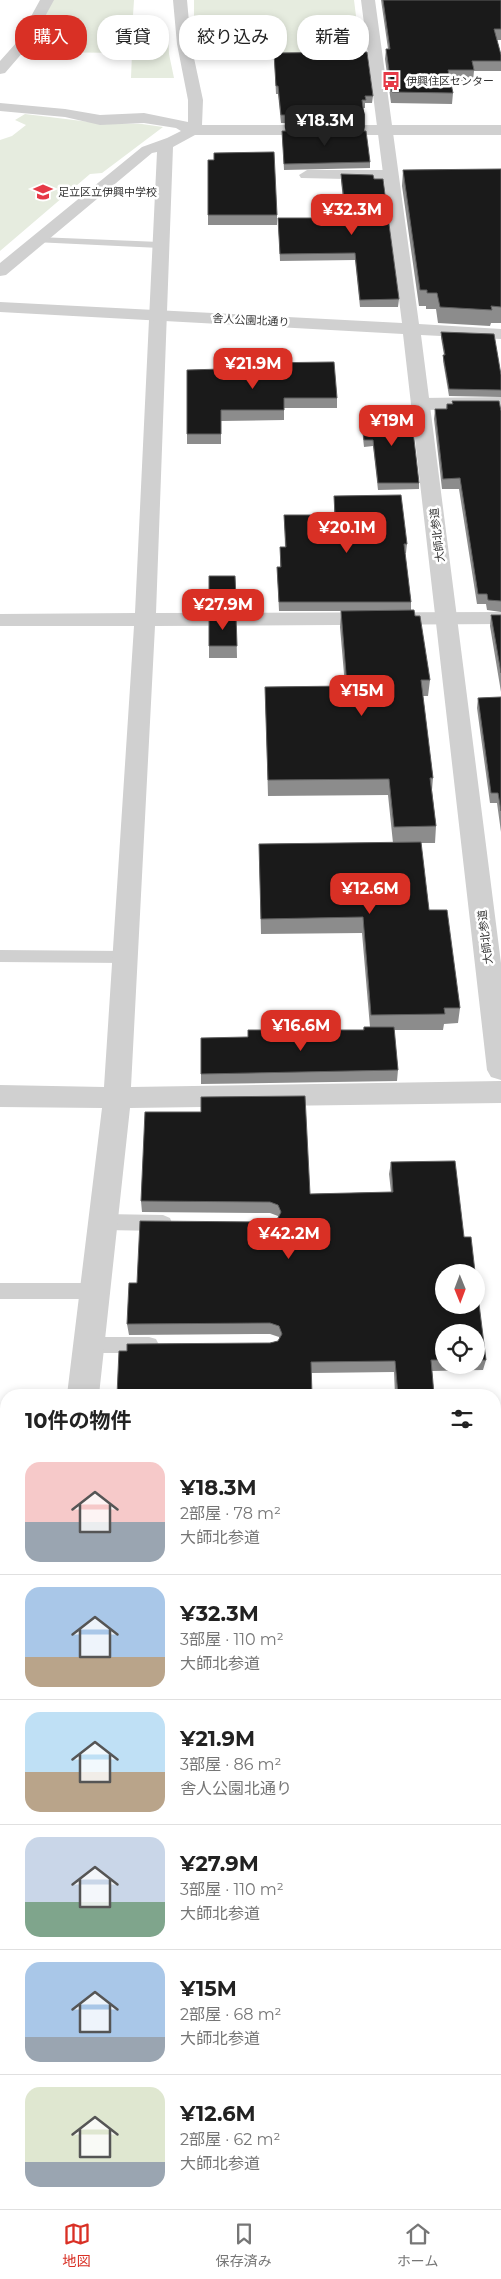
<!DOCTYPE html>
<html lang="ja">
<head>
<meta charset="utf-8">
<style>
  :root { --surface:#fff; --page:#f2f2f2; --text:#222; --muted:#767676; --line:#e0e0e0; --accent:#d93025 }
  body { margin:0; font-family:Montserrat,"Noto Sans JP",sans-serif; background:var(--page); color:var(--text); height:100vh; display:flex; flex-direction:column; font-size:19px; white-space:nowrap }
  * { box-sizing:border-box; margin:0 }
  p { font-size:16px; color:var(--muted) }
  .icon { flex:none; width:28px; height:28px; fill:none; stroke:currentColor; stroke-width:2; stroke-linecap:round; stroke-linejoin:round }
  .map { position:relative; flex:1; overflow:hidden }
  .details { position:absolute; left:0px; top:1389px; width:501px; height:821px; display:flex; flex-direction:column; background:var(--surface); border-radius:20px 20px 0 0; box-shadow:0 2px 8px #0003 }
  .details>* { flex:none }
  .top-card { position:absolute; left:15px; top:15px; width:471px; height:45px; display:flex; gap:10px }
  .needle { width:32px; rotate:179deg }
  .tools { position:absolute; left:435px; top:1264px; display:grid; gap:10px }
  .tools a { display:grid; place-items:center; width:50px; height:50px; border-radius:50%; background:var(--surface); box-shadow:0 2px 8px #0003; font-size:25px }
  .price { position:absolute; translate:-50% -42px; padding:0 11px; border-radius:10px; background:var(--accent); color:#fff; font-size:16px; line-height:32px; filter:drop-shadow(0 1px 2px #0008) }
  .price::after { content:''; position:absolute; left:50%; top:30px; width:15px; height:11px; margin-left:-8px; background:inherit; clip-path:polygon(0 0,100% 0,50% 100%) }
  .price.active { background:#222; color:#fff }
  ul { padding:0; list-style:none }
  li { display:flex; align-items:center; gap:15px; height:125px; padding:0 25px }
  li+li { border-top:1px solid var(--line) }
  li span { display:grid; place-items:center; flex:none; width:140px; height:100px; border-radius:15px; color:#555 }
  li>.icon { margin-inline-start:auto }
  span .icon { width:60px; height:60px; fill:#fffc; stroke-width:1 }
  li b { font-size:21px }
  h2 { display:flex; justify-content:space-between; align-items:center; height:60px; padding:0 25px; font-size:21px }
  .tag { padding:0 18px; border-radius:20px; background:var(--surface); box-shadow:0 2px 8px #0003; font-size:18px; line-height:45px }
  .tag.active { background:var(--accent); color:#fff }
  .menu { display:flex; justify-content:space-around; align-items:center; height:70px; border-top:1px solid var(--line); background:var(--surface); font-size:14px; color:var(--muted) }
  .menu a { display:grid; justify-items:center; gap:2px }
  .menu .active { color:var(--accent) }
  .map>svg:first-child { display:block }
</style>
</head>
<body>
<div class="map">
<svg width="501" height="2209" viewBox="0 0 501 2209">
  <rect width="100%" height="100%" fill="#fff"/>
  <path fill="#e6ecdf" d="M 53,0 L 134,0 L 132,31 L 168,31 L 169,54 L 174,78 L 131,78 L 132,53 L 23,52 Z
    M 194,0 L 354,0 L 361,56 L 278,56 L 276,31 L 194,31 Z
    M 25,114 L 98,123 L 142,124 L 163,127 L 102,173 L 90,174 L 0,251 L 0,140 L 12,136 L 26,125 L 15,120 Z"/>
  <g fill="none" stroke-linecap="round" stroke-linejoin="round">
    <path fill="#d0d0d0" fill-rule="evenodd" d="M 38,237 L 160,242 L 165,245 L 160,248 L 34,242 L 33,240 Z
      M 0,950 L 124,951 L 130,953 L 132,957 L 130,961 L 124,963 L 0,962 Z
      M 103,1214 L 163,1215 L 170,1218 L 172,1223 L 170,1228 L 163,1231 L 103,1230 L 96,1227 L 94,1222 L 96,1217 Z
      M 0,1283 L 94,1283 L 101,1285 L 104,1291 L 101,1297 L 94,1299 L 0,1299 Z
      M 87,1337 L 149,1337 L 156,1339 L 159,1345 L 156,1351 L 149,1353 L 87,1353 L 80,1351 L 77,1345 L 80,1339 Z"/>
    <path fill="#d0d0d0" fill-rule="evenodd" d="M 40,0 L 54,0 L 30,44 L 5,73 L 0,74 L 0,61 L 17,42 Z
      M 173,0 L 187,0 L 191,44 L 203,100 L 202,125 L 501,125 L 501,135 L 195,135 L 173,147 L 156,613 L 501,612 L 501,624 L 155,626 L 131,1087 L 501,1081 L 501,1103 L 130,1108 L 99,1395 L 67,1395 L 102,1108 L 0,1107 L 0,1085 L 104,1087 L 134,626 L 0,626 L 0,614 L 135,613 L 157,152 L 152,153 L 6,275 L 0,276 L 0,263 L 142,147 L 167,138 L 181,131 L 176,128 L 144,123 L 100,125 L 65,117 L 0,111 L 0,103 L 65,109 L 100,115 L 144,113 L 188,122 L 188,100 L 177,44 Z
      M 307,170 L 390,170 L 398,175 L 390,180 L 301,178 L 299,175 Z
      M 501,397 L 501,409 L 421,410 L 414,408 L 412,404 L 414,400 L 421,398 Z
      M 17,2204 L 59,2204 L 59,2209 L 17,2209 Z"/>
    <path fill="#d0d0d0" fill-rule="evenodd" d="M 361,0 L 375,0 L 419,324 L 501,329 L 501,339 L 421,335 L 501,963 L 501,1080 L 491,1077 L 487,1070 L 403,334 L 0,312 L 0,302 L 402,323 Z
      M 0,1817 L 6,1819 L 6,1858 L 0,1856 Z
      M 376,2204 L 422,2204 L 424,2209 L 378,2209 Z"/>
  </g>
  <path fill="#8c8c8c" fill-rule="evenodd" d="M 381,0 L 501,0 L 501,40 L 497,40 L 501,55 L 501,71 L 474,71 L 473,81 L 450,81 L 453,93 L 452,104 L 391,103 L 385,59 L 386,49 L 388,49 Z
    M 274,53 L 373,96 L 372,103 L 365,103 L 365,108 L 363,108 L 364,115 L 364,123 L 281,123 L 278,94 L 276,94 Z
    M 282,131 L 370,162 L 370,168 L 284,170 Z
    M 208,160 L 277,215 L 277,225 L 208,225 Z
    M 501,169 L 501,323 L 491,323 L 490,326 L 438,323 L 436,309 L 426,309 L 426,306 L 419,306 L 402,186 L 403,170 Z
    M 341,174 L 399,299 L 398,307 L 360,307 L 355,260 L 280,261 L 278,218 L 345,218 L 341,181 Z
    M 441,332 L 501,375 L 501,397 L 449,396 L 443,361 L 444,355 L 441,338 Z
    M 187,370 L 337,398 L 337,408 L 284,408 L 284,420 L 221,421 L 221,444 L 187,444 Z
    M 452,401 L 501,411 L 501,612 L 487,610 L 486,604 L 477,604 L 459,489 L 442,489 L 434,419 L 435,409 L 446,409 L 447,404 L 452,404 Z
    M 361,414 L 419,483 L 419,489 L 378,490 L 373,446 L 364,447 L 361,420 Z
    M 334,496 L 407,544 L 406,553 L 405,553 L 411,602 L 411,610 L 415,616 L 430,680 L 428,696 L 423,696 L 433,778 L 432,790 L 436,826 L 435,843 L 421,843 L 429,910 L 460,1008 L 458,1023 L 444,1024 L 443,1030 L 394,1030 L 398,1070 L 397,1081 L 201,1084 L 201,1074 L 248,1037 L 363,1030 L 364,1027 L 370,1027 L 362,933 L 261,934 L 259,844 L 393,843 L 388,795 L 268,796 L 265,687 L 345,686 L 340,627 L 341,611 L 353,611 L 279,611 L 277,567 L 280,567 L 280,547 L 285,547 L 284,515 L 334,515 Z
    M 209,576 L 235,576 L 236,611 L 209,611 Z
    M 209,615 L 236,615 L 237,658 L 209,658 Z
    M 491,615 L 501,615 L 501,692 L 490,626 Z
    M 501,697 L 501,832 L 497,803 L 490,803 L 477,708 L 478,698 Z
    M 391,1162 L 464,1237 L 486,1360 L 483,1370 L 432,1371 L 434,1395 L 395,1395 L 394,1372 L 311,1373 L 270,1343 L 278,1341 L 279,1339 L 279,1337 L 270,1334 L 129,1335 L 127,1324 L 137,1283 L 278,1218 L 278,1216 L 270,1213 L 142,1212 L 141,1201 L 310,1194 L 391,1192 L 389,1174 ZM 444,1332 L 476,1332 L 476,1365 L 444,1365 Z
    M 495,1462 L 501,1508 L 501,1709 L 495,1709 Z
    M 495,1909 L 501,1909 L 501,1970 L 495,1970 Z
    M 495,2064 L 501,2064 L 501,2127 L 501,2124 L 495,2125 Z"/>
  <path fill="#1a1a1a" stroke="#5f5f5f" d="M 383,0 L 501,0 L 501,29 L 494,29 L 501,55 L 501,61 L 472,61 L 474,70 L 448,70 L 453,93 L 392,92 L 386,49 L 390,49 Z
    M 367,52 L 373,96 L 365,96 L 366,100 L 362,100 L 364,115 L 281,115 L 278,86 L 276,86 L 274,53 Z
    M 282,131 L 366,131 L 370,162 L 284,164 Z
    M 274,152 L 277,215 L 208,215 L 208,160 L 214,160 L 214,153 Z
    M 501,169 L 501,307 L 491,306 L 492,310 L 440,307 L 437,293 L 427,293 L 427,290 L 420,290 L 403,170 Z
    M 341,174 L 373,175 L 374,179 L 383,179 L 399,299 L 360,300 L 355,253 L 280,254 L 278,218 L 346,218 Z
    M 441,332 L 494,334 L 501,375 L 501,390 L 449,389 L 443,355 L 445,355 Z
    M 334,362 L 337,398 L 284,398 L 284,410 L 221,410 L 221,434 L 187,434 L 187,370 L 258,368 L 258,363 Z
    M 452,401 L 499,401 L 501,411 L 501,601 L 488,600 L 487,594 L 478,594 L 460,478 L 443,479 L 435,409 L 447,409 L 447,404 L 453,404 Z
    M 411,413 L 419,483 L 378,483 L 373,440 L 364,440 L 361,414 Z
    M 401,495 L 407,544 L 404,544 L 411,602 L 279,602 L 277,567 L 281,567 L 280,547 L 286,547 L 284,515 L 335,515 L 334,496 Z
    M 209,576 L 235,576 L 236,599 L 209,599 Z
    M 414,610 L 415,616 L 420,616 L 430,680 L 421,680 L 433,778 L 430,778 L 436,826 L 394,827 L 389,779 L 268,780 L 265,687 L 347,686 L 341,611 Z
    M 209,615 L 236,615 L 237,646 L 209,646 Z
    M 491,615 L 501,615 L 501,673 Z
    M 501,697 L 501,811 L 498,793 L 491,793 L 478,698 Z
    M 421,842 L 429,910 L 447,910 L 460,1008 L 444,1008 L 445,1014 L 371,1015 L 363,917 L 261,919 L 259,844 Z
    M 364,1027 L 394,1027 L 398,1070 L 201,1074 L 201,1038 L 248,1037 L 248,1030 L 364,1030 Z
    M 305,1096 L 310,1194 L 393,1192 L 391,1162 L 455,1161 L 464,1237 L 471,1237 L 475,1272 L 444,1272 L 444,1305 L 476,1305 L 476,1280 L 486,1360 L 476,1360 L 476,1332 L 444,1332 L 444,1360 L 431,1360 L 434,1395 L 398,1395 L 395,1361 L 311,1362 L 312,1395 L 117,1395 L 119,1351 L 127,1351 L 127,1344 L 270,1343 L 278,1341 L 282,1334 L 279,1326 L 270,1323 L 127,1324 L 129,1283 L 137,1283 L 140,1221 L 270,1222 L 278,1218 L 281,1212 L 278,1205 L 270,1202 L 141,1201 L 145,1112 L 201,1112 L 201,1097 Z
    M 495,1462 L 501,1508 L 501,1700 L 495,1700 Z
    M 495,1909 L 501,1909 L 501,1963 L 495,1964 Z
    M 495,2064 L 501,2064 L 501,2120 L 495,2120 Z"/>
  <defs>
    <g id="bus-bare" transform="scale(1.5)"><path d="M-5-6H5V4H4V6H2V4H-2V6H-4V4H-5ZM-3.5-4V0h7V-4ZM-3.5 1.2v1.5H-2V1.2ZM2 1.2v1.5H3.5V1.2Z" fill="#e63946" stroke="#fff" stroke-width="2.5" paint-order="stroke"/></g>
    <g id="school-bare" transform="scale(1.5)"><path d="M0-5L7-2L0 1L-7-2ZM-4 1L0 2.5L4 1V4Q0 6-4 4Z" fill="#e63946" stroke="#fff" stroke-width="2.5" paint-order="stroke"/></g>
  </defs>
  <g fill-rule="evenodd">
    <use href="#bus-bare" x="391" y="81"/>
    <use href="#school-bare" x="43" y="192"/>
  </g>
  <g text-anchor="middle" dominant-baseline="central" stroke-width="5" stroke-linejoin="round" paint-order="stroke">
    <g font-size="11" fill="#333" stroke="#fff" text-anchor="start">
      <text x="406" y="81">伊興住区センター</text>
      <text x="58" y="192">足立区立伊興中学校</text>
    </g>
    <g font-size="11" fill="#333" stroke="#fff">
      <text transform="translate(251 320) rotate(3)">舎人公園北通り</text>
      <text transform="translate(437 535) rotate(-97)">大師北参道</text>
      <text transform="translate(485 937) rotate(-97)">大師北参道</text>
    </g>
  </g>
</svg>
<div class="tools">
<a><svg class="needle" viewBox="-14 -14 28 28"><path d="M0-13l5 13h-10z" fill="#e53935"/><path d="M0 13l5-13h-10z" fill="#767676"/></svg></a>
<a><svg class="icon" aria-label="locate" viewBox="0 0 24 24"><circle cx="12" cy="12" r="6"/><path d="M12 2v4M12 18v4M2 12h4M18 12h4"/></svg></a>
</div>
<b class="price active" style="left:325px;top:147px">¥18.3M</b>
<b class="price" style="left:352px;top:236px">¥32.3M</b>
<b class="price" style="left:253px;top:390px">¥21.9M</b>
<b class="price" style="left:392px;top:447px">¥19M</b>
<b class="price" style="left:347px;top:554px">¥20.1M</b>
<b class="price" style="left:223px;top:631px">¥27.9M</b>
<b class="price" style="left:362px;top:717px">¥15M</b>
<b class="price" style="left:370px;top:915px">¥12.6M</b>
<b class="price" style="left:301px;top:1052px">¥16.6M</b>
<b class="price" style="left:289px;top:1260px">¥42.2M</b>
<div class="top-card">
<a class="tag active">購入</a>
<a class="tag">賃貸</a>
<a class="tag">絞り込み</a>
<a class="tag">新着</a>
</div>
<section class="details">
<h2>10件の物件<svg class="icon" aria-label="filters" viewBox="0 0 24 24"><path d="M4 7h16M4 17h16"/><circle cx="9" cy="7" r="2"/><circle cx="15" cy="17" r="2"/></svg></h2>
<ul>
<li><span style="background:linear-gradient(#f6c9c9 60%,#9aa5b1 0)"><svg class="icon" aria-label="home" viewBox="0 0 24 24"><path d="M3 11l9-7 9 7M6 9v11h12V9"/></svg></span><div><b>¥18.3M</b><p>2部屋 · 78 m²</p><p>大師北参道</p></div></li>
<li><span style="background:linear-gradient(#a9c7e8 70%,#b9a48a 0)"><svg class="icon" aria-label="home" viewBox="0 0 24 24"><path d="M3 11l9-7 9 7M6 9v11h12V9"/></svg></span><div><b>¥32.3M</b><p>3部屋 · 110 m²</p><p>大師北参道</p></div></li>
<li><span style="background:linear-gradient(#bfe0f5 60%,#b9a48a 0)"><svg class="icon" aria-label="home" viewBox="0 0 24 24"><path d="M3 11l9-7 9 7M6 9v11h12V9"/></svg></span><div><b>¥21.9M</b><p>3部屋 · 86 m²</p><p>舎人公園北通り</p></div></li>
<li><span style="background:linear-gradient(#c9d6e8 65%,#7fa58c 0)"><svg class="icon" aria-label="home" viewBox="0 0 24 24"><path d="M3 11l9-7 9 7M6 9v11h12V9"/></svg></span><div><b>¥27.9M</b><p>3部屋 · 110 m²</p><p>大師北参道</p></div></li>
<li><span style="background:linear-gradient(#a9c7e8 75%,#9aa5b1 0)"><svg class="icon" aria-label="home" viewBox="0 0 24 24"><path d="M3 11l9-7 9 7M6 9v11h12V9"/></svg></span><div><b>¥15M</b><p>2部屋 · 68 m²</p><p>大師北参道</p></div></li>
<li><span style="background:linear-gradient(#dfe7d0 75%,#9aa5b1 0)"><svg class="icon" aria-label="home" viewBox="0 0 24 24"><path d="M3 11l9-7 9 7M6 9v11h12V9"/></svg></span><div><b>¥12.6M</b><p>2部屋 · 62 m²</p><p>大師北参道</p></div></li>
</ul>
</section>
</div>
<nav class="menu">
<a class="active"><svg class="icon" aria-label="map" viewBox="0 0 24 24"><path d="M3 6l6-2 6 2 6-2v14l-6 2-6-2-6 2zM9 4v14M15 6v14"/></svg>地図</a>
<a><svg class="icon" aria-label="saved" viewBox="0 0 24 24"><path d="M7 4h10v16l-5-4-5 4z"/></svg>保存済み</a>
<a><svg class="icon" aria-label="home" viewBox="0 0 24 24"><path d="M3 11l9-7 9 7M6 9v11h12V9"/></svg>ホーム</a>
</nav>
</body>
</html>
